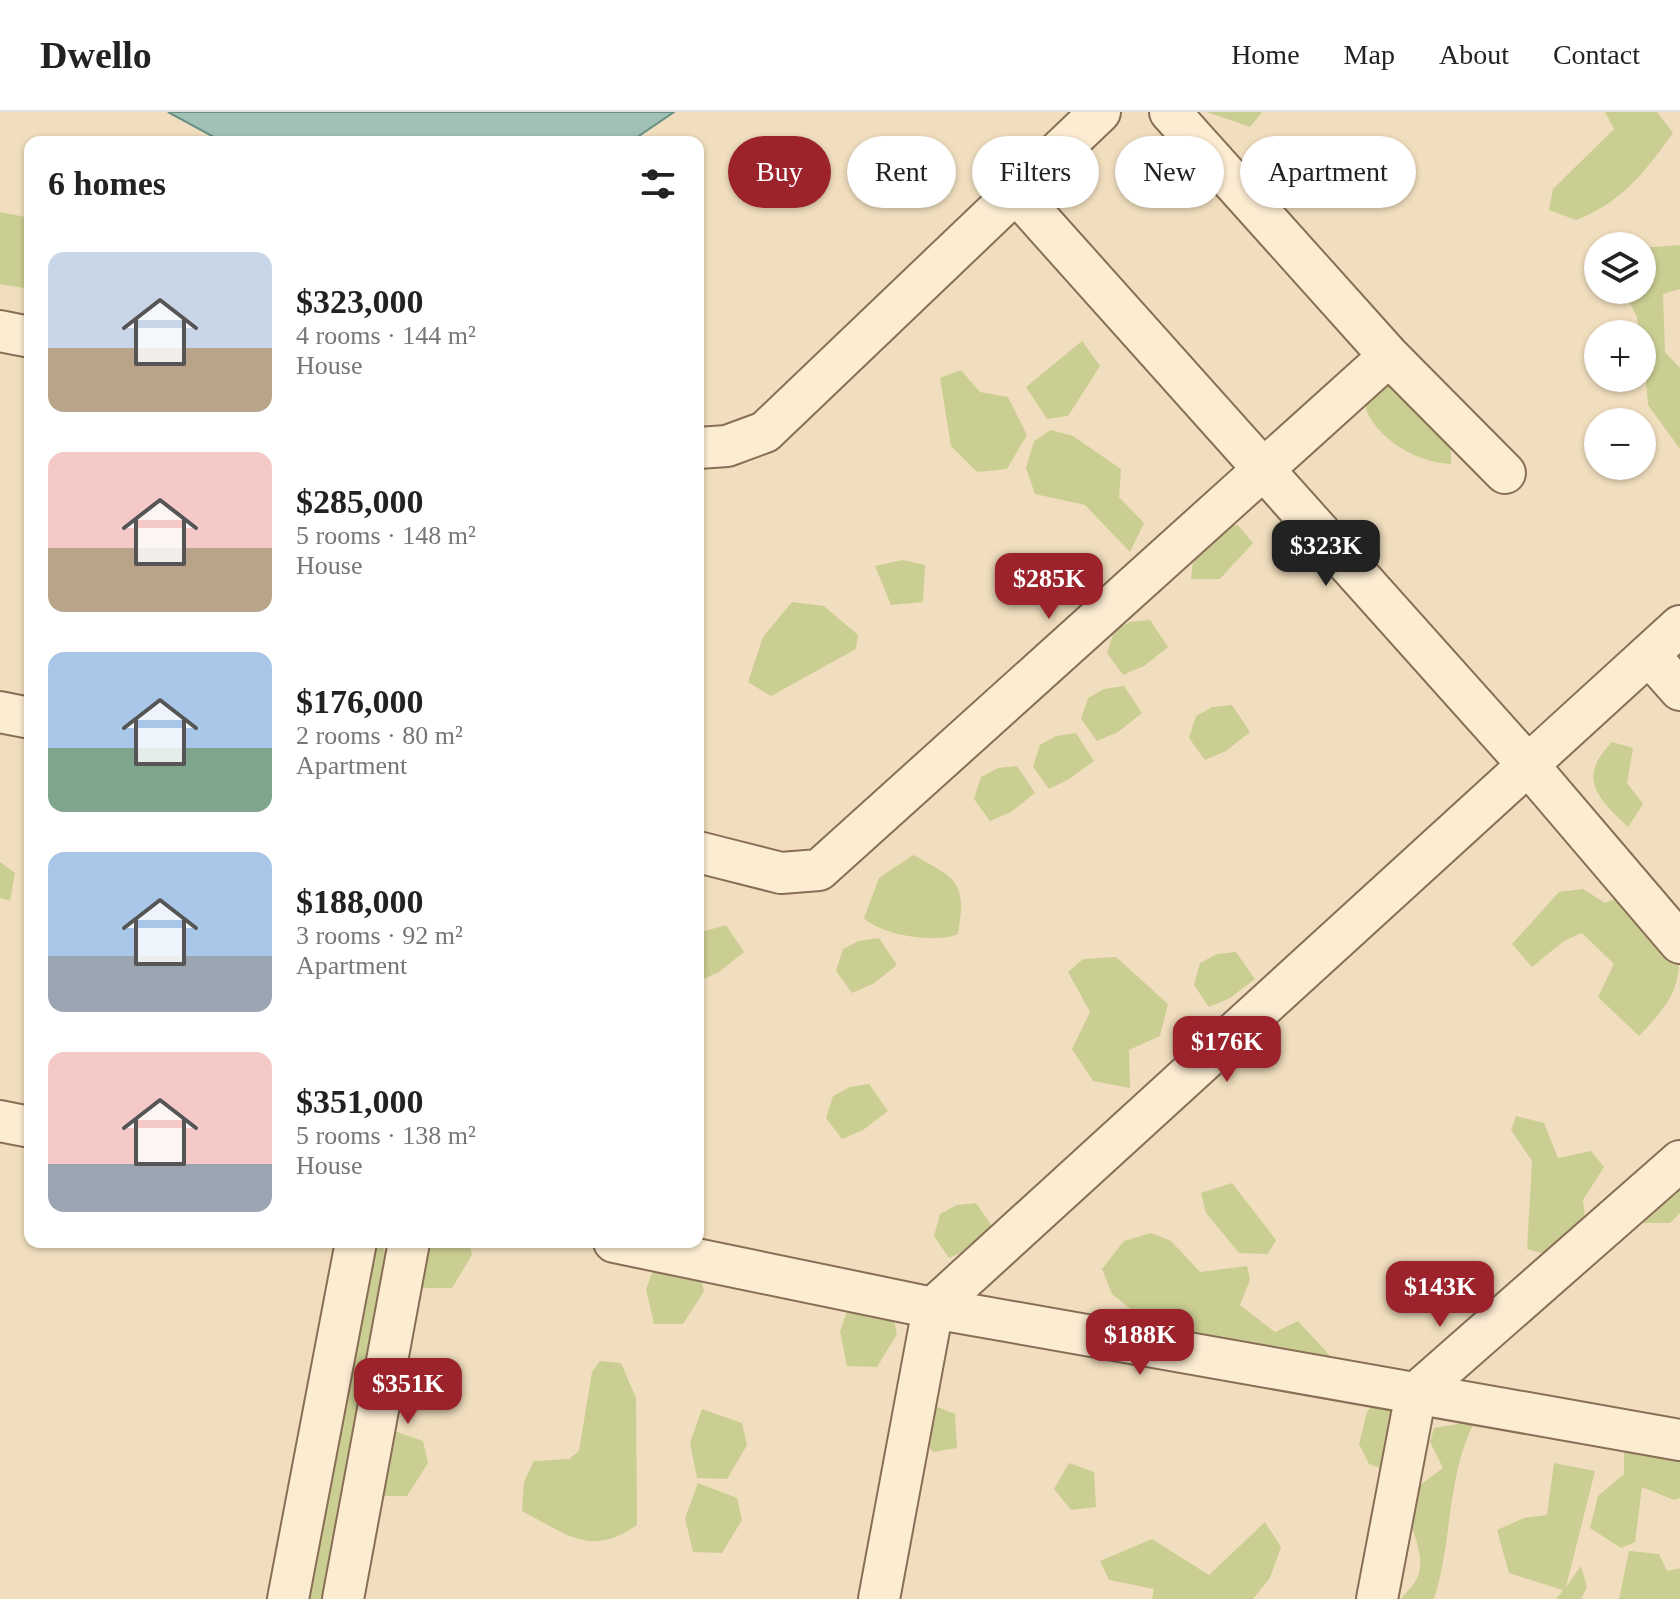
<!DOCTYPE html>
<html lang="en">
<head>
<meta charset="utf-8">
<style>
  :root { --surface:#fff; --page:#f2f2f2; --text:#222; --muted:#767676; --line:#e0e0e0; --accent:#9c232b }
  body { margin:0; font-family:Georgia,serif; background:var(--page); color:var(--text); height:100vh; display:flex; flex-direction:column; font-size:30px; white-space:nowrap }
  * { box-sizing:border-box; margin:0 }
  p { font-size:26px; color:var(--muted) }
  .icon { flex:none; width:44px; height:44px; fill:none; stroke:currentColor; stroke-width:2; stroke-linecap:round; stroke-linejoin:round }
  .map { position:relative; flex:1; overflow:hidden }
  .side { position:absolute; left:24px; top:24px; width:680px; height:1112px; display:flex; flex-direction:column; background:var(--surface); border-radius:16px; box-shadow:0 2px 6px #0004 }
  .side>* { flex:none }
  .banner { position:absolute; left:728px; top:24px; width:760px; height:72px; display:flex; gap:16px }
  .tools { position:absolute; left:1584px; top:120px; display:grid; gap:16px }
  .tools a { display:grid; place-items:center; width:72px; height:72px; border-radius:50%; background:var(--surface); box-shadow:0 2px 6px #0004; font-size:40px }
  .price { position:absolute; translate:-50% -68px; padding:0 18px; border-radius:16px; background:var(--accent); color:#fff; font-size:26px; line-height:52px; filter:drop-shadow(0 2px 4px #0008) }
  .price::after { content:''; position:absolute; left:50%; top:48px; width:24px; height:18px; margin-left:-12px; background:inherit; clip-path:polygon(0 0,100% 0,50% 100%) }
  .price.active { background:#222; color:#fff }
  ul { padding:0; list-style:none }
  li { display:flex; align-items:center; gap:24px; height:200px; padding:0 24px }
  li span { display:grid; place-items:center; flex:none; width:224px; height:160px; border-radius:16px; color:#555 }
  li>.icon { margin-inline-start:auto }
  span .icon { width:96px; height:96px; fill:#fffc; stroke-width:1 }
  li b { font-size:34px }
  h2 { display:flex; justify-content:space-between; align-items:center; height:96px; padding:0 24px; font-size:34px }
  .tag { padding:0 28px; border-radius:36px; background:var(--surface); box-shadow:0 2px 6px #0004; font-size:28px; line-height:72px }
  .tag.active { background:var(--accent); color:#fff }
  header { display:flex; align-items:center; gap:48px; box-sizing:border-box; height:112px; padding:0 40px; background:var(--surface); border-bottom:2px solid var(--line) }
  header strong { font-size:38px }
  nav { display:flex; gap:44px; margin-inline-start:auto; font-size:28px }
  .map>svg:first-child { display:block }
</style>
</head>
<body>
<header>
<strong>Dwello</strong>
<nav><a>Home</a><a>Map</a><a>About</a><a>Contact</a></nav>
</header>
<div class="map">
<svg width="1680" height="1487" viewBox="0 0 1680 1487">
  <rect width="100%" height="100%" fill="#f0debe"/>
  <path fill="#cbce92" d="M 1207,0 L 1262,0 L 1250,15 Z
    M 1605,0 L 1657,0 L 1673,21 C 1645,60 1621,91 1576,108 L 1549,98 L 1553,77 L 1614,17 Z
    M 0,100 L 30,106 L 30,177 L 0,172 Z
    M 1680,133 L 1680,177 L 1663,182 L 1665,240 L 1680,256 L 1680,337 L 1648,293 L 1642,222 L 1639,222 L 1637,205 L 1623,178 L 1642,178 L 1642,136 Z
    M 1082,229 L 1100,254 L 1068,304 L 1047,307 L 1026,275 Z
    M 961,258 L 980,280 L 1008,285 L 1027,323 L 1007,357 L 977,360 L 951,334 L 940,266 Z
    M 1384,264 L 1451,318 L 1451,352 C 1420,351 1383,331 1368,302 C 1364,293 1365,280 1364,270 Z
    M 1051,318 L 1073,324 L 1121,357 L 1119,385 L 1144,411 L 1130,440 L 1085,393 L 1035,382 L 1026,356 L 1034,329 Z
    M 1238,413 L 1253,431 L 1220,467 L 1191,467 L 1195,431 L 1215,416 Z
    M 903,448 L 925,453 L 923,490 L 891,493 L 875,454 Z
    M 792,490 L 824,494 L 858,523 L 856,537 L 771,584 L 748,570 L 763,525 Z
    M 1150,508 L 1168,535 L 1144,554 L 1123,563 L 1107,541 L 1114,519 L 1130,510 Z
    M 1124,574 L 1142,601 L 1118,620 L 1097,629 L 1081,607 L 1088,586 L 1104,577 Z
    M 1232,593 L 1250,620 L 1226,639 L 1205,648 L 1189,626 L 1196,604 L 1212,595 Z
    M 1076,621 L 1094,649 L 1069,667 L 1049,677 L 1033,655 L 1040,633 L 1056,624 Z
    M 1612,630 L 1633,636 L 1627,671 L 1643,692 L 1628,715 C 1598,686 1576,667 1612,630 Z
    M 1017,654 L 1035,681 L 1011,700 L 990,709 L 974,687 L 981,665 L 998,656 Z
    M 913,743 C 957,767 967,769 958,822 C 937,832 880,823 864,806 L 879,766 Z
    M 0,750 L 15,761 L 10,789 L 0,786 Z
    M 1583,777 L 1605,791 L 1640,777 L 1680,810 C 1680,874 1680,881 1639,924 L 1598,885 L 1614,852 L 1582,821 L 1564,829 L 1532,855 L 1512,832 L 1559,780 Z
    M 726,813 L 744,840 L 719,860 L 699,869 L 698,821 Z
    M 879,826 L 897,853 L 873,872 L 852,881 L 836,859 L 843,837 L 859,829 Z
    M 1236,840 L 1255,867 L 1230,886 L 1209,895 L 1194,873 L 1200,851 L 1217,842 Z
    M 1116,845 L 1168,892 L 1160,924 L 1129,938 L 1130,976 L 1093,969 L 1072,937 L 1090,900 L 1068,860 L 1083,847 Z
    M 869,972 L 888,999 L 863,1018 L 842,1027 L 826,1006 L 833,984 L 850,975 Z
    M 1516,1004 L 1544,1011 L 1558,1046 L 1591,1039 L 1604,1055 L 1583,1088 L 1587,1124 L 1555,1145 L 1527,1137 L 1532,1049 L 1511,1018 Z
    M 1680,1047 L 1680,1101 L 1670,1111 L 1644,1111 L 1641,1098 Z
    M 1232,1071 L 1276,1128 L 1268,1142 L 1239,1141 L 1206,1101 L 1201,1081 Z
    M 976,1091 L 995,1118 L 970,1137 L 949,1146 L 934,1124 L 940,1102 L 957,1093 Z
    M 1151,1121 L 1171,1129 L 1200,1160 L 1247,1154 L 1250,1168 L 1240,1193 L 1275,1220 L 1298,1209 L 1346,1261 L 1234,1242 L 1192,1219 L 1134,1200 L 1112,1182 L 1102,1157 L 1124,1129 Z
    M 362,1130 L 380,1130 C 414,1175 337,1425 322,1487 L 286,1487 Z
    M 419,1130 L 469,1130 L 472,1143 L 452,1176 L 423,1176 L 415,1141 Z
    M 659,1143 L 698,1157 L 704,1179 L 683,1212 L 654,1212 L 646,1177 Z
    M 852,1186 L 892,1200 L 897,1222 L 877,1255 L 847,1254 L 840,1219 Z
    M 600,1249 L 621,1251 L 636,1286 L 637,1413 C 590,1446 567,1422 522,1399 L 524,1370 L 534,1349 L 569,1347 L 579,1339 L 592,1260 Z
    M 1375,1290 L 1404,1297 L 1391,1349 L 1380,1356 L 1369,1352 L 1359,1332 L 1367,1300 Z
    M 930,1292 L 955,1302 L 957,1336 L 933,1340 L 915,1318 Z
    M 702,1297 L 742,1311 L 747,1333 L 727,1367 L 697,1366 L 690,1331 Z
    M 1475,1309 C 1446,1365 1453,1428 1434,1487 L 1401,1487 C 1406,1481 1414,1473 1417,1466 C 1429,1441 1403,1409 1408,1382 L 1443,1356 L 1430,1330 L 1434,1316 Z
    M 383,1315 L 423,1329 L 428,1351 L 407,1384 L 378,1384 Z
    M 1643,1322 L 1674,1348 L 1680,1347 L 1680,1386 L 1674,1388 L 1642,1375 L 1635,1430 L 1621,1436 L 1590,1416 L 1598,1384 L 1624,1362 L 1624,1340 Z
    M 1069,1351 L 1094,1360 L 1096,1395 L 1071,1398 L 1054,1377 Z
    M 1554,1351 L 1595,1359 L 1566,1475 L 1581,1454 L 1587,1475 L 1581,1487 L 1556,1487 L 1563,1478 L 1509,1461 L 1497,1418 L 1524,1406 L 1547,1403 Z
    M 698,1371 L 737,1386 L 742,1408 L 722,1441 L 693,1440 L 685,1406 Z
    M 1265,1410 L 1281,1435 L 1270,1466 L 1253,1487 L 1152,1487 L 1154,1477 L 1109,1468 L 1100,1449 L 1152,1427 L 1209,1463 Z
    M 1629,1439 L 1659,1442 L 1667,1459 L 1680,1456 L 1680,1487 L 1619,1487 Z"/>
  <path fill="#a2c1b6" stroke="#699084" stroke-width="2" d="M 168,0 L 674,0 L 630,30 L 223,30 Z"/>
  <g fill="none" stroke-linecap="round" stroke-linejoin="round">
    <g stroke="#896e56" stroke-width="44">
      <path id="street" d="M 1170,0 L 1389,244 L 1505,361
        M 1017,82 L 1529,654 L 1680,831
        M 0,219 L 30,225
        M 698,336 L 727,334 L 765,320 L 1100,0
        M 1649,543 L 1680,578
        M 0,600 L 30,606
        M 698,740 L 781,761 L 819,758 L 1389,244
        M 0,1009 L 30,1015
        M 614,1130 L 933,1196 L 1680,1328
        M 288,1487 L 356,1130
        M 343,1487 L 409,1130
        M 879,1487 L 933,1196 L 1680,514
        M 1377,1487 L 1416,1281 L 1680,1049"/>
    </g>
    <use href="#street" stroke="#fbecd2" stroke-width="40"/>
  </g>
</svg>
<div class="tools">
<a><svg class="icon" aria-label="layers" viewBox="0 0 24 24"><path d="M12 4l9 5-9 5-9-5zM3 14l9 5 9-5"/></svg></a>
<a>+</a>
<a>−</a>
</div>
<b class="price active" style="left:1326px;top:476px">$323K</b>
<b class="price" style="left:1049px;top:509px">$285K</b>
<b class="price" style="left:1227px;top:972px">$176K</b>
<b class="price" style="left:1440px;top:1217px">$143K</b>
<b class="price" style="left:1140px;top:1265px">$188K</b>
<b class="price" style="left:408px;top:1314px">$351K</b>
<div class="banner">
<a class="tag active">Buy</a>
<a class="tag">Rent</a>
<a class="tag">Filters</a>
<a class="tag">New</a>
<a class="tag">Apartment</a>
</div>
<section class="side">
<h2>6 homes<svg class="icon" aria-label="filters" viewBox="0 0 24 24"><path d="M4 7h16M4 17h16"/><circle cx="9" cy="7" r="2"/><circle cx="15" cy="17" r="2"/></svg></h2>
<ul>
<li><span style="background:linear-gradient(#c9d6e8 60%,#b9a48a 0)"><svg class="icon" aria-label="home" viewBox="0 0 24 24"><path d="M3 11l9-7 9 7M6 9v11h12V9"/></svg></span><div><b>$323,000</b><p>4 rooms · 144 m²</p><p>House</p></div></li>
<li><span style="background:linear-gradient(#f6c9c9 60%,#b9a48a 0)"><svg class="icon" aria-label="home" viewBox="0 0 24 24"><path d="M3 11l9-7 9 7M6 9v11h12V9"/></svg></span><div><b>$285,000</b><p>5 rooms · 148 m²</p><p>House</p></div></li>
<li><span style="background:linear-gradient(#a9c7e8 60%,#7fa58c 0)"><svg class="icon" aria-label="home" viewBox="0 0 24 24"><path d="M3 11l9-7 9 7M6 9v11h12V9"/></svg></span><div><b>$176,000</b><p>2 rooms · 80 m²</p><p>Apartment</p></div></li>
<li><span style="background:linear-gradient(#a9c7e8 65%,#9aa5b1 0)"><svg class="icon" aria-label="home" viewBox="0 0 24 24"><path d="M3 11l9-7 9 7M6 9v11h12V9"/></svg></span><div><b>$188,000</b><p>3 rooms · 92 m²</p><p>Apartment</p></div></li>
<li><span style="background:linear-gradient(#f6c9c9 70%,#9aa5b1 0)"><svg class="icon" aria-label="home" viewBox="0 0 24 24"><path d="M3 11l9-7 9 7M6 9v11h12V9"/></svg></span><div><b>$351,000</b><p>5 rooms · 138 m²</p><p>House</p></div></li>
</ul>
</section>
</div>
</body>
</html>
